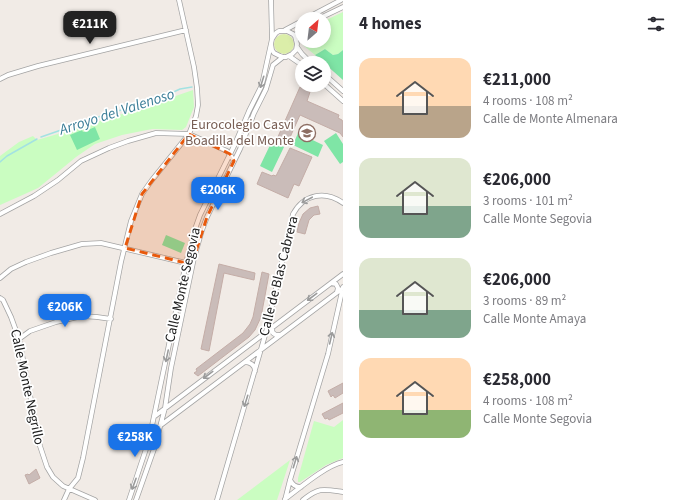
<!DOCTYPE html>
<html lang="en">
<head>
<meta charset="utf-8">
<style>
  :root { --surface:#fff; --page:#f7f7f7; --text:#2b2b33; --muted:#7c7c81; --accent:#1a73e8 }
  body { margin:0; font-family:"Source Sans 3",sans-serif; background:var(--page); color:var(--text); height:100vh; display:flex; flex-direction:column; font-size:15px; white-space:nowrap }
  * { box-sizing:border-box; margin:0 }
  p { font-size:13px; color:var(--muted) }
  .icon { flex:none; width:22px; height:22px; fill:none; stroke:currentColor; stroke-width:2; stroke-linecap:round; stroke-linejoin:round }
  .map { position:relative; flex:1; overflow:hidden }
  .drawer { display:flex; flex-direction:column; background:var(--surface); width:340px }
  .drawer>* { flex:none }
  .needle { width:26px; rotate:28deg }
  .tools { position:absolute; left:295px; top:12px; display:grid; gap:8px }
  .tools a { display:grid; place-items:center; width:36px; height:36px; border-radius:50%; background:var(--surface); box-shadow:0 2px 10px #0003; font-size:20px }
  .price { position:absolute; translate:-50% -34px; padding:0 9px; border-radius:8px; background:var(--accent); color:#fff; font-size:13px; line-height:26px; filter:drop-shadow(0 1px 2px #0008) }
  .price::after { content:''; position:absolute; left:50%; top:24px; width:12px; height:9px; margin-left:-6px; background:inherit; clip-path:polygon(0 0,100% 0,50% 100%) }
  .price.active { background:#222; color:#fff }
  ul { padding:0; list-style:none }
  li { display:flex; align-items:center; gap:12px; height:100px; padding:0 16px }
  li span { display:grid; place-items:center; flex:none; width:112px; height:80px; border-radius:12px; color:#555 }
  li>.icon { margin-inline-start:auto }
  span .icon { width:48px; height:48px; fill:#fffc; stroke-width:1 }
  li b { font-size:17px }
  h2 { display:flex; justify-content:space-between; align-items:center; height:48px; padding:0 16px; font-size:17px }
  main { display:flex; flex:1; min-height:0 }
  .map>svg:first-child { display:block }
</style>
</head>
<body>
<main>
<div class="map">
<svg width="343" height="500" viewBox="0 0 343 500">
  <rect width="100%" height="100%" fill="#f1ebe6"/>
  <path fill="#dbeea9" d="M274 44a10 10 0 1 1 20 0a10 10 0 1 1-20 0Z"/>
  <path fill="#cafdc1" d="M 343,12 L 343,50 L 338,54 L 333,55 L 325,49 L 315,55 L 303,45 L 303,41 L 324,41 L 324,21 Z
    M 193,90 L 194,107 L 186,127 L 182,130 L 153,129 L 147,130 L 122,135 L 95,144 L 76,157 L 59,171 L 38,188 L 27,193 L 0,205 L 0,156 L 19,142 L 33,136 L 37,140 L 68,131 L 138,109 Z
    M 343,420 L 343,458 L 326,465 L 300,482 L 298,482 L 298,478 L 314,421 L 334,427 Z
    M 290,460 L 277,500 L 237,500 Z"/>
  <path fill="#7fe5a6" d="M 325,49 L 333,55 L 338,54 L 343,50 L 343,80 L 315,55 Z
    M 95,127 L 100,139 L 77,150 L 70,135 L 82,130 L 83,132 Z
    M 298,133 L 323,145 L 318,157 L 293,145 Z
    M 336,133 L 343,144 L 343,162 L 340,164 L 324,141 Z
    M 272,141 L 284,147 L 272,172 L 260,166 Z
    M 166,235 L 185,243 L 181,253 L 162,245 Z"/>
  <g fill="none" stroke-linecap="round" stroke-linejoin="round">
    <path stroke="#a3e2e2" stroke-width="1.5" d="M 41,137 L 110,113 L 152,102 L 180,89 L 192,87
      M 0,162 L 7,156 L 37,139"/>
  </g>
  <path fill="#cabcb9" stroke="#c4ada7" d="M 300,87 L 310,92 L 307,101 L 339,115 L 338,118 L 342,120 L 343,122 L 343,137 L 340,133 L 300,115 L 287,144 L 277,139 Z
    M 290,148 L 312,157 L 299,186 L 294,184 L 288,198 L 257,184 L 262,172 L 272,176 L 273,175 L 276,176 Z
    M 318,206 L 320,214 L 314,215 L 309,220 L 305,234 L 297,232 L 299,223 L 303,214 L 310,208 Z
    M 219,264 L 255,273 L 254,280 L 224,273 L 209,351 L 201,349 Z
    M 262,272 L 269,274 L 261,317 L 255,330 L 249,337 L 198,376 L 194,373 L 197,371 L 196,369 L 243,333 L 250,324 L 253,317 Z
    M 343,383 L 343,393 L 335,398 L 333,395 L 331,397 L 328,391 Z
    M 343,403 L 343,413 L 329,420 L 328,418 L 325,419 L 322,414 Z
    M 36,469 L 40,478 L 29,484 L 25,475 L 28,474 L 29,475 Z"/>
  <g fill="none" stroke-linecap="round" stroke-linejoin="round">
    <g stroke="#a4a4a4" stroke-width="5.5">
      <path id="street" d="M 271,0 L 272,38
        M 305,19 L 341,0
        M 318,19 L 343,7
        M 285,30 L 302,21
        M 295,36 L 302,27
        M 297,47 L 302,54 L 311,63
        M 289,56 L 302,65
        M 324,74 L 343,91
        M 0,79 L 8,75 L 38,66 L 186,30
        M 324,84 L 343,101
        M 0,214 L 34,196 L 58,180 L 81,161 L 109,148 L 128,141 L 156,133 L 189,134 L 227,151 L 231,156 L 234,161
        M 0,278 L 11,269 L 26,262 L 51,253 L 82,244 L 101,243 L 186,263 L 194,258
        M 331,283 L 336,284 L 338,288 L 337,292
        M 0,298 L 3,300 L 11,317 L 19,339 L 40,446 L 47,467 L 53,477 L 63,486 L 95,500
        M 273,327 L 272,330 L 273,333 L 276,335 L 280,335
        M 19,339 L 30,331 L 56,322 L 82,316 L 97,317 L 111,319
        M 245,362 C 250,362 255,365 255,371
        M 155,416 L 343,274
        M 161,425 L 343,288
        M 290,480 C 293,485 295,487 301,487
        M 285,499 C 300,488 325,466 343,462
        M 64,500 L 69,489 L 78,478 L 83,458 L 121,262 L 131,221 L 142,194 L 152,180 L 189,134 L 196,116 L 198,105 L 197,88 L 194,67 L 179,0
        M 129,500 L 149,440 L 186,263 L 194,232 L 200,215 L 235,144 L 249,111 L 261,87 L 263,80 L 272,39 L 276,33 L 279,31 L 287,31 L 293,34 L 295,36 L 297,44 L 296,50 L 292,54 L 286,57 L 283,57 L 280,56 L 274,53 L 272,50 L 271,44
        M 136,500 L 154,449 L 165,408 L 171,368 L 194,258 L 202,230 L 207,217 L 240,149 L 254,113 L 266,89 L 273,65 L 283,57
        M 217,500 L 266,332 L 293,214 C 304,194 325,190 343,203
        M 285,500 L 290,480 L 328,354 L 343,287
        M 303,500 C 319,487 323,489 343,492"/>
    </g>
    <use href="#street" stroke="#fff" stroke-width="4"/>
  </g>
  <defs><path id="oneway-shaft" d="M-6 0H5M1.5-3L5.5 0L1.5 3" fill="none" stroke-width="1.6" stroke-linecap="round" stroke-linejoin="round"/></defs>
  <g stroke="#9b9b9b">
    <use href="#oneway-shaft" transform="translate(262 82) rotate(107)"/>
    <use href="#oneway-shaft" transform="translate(307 200) rotate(152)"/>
    <use href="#oneway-shaft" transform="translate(312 297) rotate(143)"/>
    <use href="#oneway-shaft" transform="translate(331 338) rotate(-77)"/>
    <use href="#oneway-shaft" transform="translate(167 356) rotate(102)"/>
    <use href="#oneway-shaft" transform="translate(208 375) rotate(143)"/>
    <use href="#oneway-shaft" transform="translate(246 401) rotate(107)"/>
    <use href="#oneway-shaft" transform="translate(295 462) rotate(-73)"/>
    <use href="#oneway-shaft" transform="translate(134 484) rotate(110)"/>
  </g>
  <path fill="#e8590c" fill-opacity="0.2" stroke="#e8590c" stroke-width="3" stroke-dasharray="8 5" stroke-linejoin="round" d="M 189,134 L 230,154 L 234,161 L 207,217 L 194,258 L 186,263 L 125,248 L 142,194 Z"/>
  <defs>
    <g id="school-ring" transform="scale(0.9)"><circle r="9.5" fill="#fff" stroke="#8d6e63" stroke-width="1.5"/><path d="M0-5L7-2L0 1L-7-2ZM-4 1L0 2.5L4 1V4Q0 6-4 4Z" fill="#8d6e63"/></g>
  </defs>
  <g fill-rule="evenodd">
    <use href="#school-ring" x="307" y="133"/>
  </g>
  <g text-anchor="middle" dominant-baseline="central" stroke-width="3.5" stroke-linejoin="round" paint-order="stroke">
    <g font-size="14" fill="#785e54" stroke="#fff" text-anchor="end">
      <text x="294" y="125">Eurocolegio Casvi<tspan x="294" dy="16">Boadilla del Monte</tspan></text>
    </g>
    <g font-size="14" fill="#202020" stroke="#fff">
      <text transform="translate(279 276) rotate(-76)">Calle de Blas Cabrera</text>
      <text transform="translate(183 285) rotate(-77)">Calle Monte Segovia</text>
      <text transform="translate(27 387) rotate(78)">Calle Monte Negrillo</text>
    </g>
    <g font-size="15" font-style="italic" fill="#3a7d97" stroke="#fff">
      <text transform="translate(117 112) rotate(-18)">Arroyo del Valenoso</text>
    </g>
  </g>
</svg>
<div class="tools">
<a><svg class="needle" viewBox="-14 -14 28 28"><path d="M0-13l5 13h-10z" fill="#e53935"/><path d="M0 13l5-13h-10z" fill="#7c7c81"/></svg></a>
<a><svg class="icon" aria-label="layers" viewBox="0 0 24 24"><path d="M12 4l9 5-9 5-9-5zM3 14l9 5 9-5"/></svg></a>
</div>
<b class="price active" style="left:90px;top:45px">€211K</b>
<b class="price" style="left:218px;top:211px">€206K</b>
<b class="price" style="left:65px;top:328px">€206K</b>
<b class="price" style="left:135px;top:458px">€258K</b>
</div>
<section class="drawer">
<h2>4 homes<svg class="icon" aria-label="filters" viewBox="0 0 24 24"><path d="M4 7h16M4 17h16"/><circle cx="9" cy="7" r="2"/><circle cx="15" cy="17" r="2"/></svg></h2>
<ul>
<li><span style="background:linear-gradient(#ffd9b3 60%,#b9a48a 0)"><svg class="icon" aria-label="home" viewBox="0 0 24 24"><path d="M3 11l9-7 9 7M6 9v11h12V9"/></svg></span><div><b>€211,000</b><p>4 rooms · 108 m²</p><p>Calle de Monte Almenara</p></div></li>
<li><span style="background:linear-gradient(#dfe7d0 60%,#7fa58c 0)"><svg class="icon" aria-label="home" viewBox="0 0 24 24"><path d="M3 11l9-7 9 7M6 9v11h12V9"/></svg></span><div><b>€206,000</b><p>3 rooms · 101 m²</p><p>Calle Monte Segovia</p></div></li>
<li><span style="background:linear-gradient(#dfe7d0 65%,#7fa58c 0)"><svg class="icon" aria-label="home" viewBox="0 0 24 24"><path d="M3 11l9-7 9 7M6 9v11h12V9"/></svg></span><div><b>€206,000</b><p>3 rooms · 89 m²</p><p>Calle Monte Amaya</p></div></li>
<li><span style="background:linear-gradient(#ffd9b3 65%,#8fb573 0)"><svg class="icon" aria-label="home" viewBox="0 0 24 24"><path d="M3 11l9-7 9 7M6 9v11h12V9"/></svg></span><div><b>€258,000</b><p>4 rooms · 108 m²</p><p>Calle Monte Segovia</p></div></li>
</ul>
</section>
</main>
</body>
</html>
